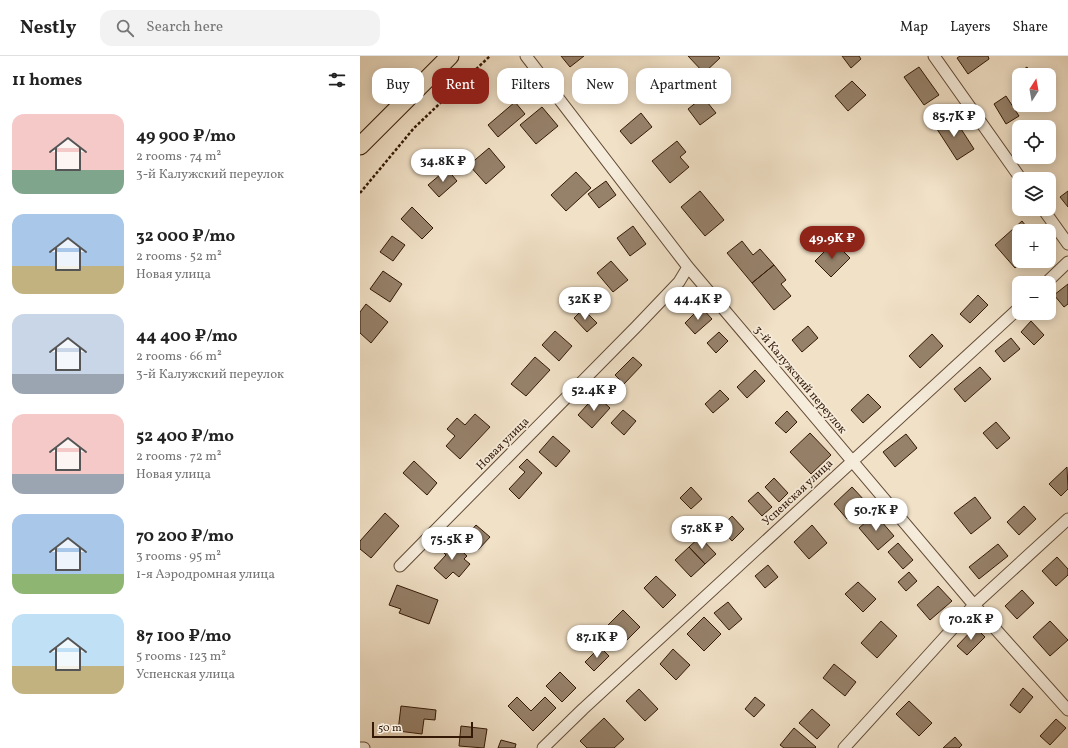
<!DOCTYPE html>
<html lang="en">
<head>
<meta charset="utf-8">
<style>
  :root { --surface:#fff; --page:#f2f2f2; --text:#222; --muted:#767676; --line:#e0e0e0; --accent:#8f2418 }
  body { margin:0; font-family:Vollkorn,serif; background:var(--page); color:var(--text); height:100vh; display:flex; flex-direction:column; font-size:15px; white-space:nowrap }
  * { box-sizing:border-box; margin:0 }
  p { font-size:13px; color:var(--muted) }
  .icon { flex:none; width:22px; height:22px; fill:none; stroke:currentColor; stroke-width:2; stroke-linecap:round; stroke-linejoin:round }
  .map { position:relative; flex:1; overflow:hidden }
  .drawer { display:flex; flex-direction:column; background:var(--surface); width:360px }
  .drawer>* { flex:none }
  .guide { position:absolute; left:12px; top:12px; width:380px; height:36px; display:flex; gap:8px }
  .needle { width:26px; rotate:11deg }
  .tools { position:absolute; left:652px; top:12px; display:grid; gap:8px }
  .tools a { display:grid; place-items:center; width:44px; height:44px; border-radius:8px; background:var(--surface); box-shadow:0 2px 10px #0003; font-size:20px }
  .scale { position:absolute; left:12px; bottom:10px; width:101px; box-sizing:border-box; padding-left:4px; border:2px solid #341906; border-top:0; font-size:11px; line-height:14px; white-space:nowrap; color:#341906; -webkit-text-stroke:3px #f6ecdb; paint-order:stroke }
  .price { position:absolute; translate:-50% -34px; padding:0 9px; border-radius:14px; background:#fff; color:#222; font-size:13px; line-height:26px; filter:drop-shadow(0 1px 2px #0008) }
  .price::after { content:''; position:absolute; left:50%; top:24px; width:12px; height:9px; margin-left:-6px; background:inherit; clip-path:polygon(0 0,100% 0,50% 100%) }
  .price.on { background:var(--accent); color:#fff }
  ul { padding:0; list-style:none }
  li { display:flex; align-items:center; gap:12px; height:100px; padding:0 12px }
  li span { display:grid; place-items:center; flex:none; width:112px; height:80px; border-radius:12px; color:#555 }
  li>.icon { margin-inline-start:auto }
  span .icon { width:48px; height:48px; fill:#fffc; stroke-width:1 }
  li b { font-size:17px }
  h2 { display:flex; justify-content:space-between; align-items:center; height:48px; padding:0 12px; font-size:17px }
  .chip { padding:0 14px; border-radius:12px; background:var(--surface); box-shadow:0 2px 10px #0003; font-size:14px; line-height:36px }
  .chip.on { background:var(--accent); color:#fff }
  header { display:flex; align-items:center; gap:24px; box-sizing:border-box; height:56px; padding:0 20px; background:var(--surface); border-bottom:1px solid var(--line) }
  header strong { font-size:19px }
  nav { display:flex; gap:22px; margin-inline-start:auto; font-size:14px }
  .search { width:280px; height:36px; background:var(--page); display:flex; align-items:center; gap:10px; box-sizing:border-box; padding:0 14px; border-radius:12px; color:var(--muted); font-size:15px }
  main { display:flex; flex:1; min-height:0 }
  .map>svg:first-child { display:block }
</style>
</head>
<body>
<header>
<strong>Nestly</strong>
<div class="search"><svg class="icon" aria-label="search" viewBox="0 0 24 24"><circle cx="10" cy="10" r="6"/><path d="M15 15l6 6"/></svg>Search here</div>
<nav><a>Map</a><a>Layers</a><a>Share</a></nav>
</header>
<main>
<section class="drawer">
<h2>11 homes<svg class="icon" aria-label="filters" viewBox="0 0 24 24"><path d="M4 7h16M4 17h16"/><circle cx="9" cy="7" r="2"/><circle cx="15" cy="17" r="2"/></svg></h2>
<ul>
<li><span style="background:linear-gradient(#f6c9c9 70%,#7fa58c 0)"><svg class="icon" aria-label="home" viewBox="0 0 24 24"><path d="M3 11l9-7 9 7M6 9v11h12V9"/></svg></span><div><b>49 900 ₽/mo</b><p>2 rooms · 74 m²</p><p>3-й Калужский переулок</p></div></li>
<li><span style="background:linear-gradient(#a9c7e8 65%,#c2b280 0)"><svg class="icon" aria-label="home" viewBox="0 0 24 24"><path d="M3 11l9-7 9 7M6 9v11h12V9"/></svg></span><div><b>32 000 ₽/mo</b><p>2 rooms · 52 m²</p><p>Новая улица</p></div></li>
<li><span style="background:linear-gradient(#c9d6e8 75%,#9aa5b1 0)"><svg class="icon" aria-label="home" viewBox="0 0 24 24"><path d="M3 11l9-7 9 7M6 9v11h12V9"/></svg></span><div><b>44 400 ₽/mo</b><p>2 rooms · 66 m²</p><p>3-й Калужский переулок</p></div></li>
<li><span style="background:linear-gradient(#f6c9c9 75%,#9aa5b1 0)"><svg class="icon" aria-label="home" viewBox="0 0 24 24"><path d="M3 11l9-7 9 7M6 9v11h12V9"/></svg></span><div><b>52 400 ₽/mo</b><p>2 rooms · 72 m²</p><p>Новая улица</p></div></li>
<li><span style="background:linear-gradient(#a9c7e8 75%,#8fb573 0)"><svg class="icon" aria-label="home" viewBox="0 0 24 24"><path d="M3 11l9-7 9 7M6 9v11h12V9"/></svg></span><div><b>70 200 ₽/mo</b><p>3 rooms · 95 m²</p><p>1-я Аэродромная улица</p></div></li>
<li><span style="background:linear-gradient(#bfe0f5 65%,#c2b280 0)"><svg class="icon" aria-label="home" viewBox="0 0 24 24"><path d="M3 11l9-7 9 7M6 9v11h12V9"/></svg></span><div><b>87 100 ₽/mo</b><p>5 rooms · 123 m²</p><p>Успенская улица</p></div></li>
</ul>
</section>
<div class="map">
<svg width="708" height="692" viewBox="0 0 708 692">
  <rect width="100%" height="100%" fill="#f1e1c7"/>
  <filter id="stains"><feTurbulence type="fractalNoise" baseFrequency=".005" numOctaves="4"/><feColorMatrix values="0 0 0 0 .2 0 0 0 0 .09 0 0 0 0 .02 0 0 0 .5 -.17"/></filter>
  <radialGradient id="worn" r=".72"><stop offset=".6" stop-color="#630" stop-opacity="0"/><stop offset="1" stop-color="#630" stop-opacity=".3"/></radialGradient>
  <path fill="#96816a" stroke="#341906" d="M 201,0 L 224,0 L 210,11 Z
    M 328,0 L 358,0 L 360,2 L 344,17 Z
    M 482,0 L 499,0 L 501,3 L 491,12 Z
    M 600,0 L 628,0 L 629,3 L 608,18 L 597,2 Z
    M 559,11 L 579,39 L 564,49 L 544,21 Z
    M 667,11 L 672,19 L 659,19 L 659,26 L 655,19 Z
    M 492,25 L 506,39 L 488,55 L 475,40 Z
    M 166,28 L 175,38 L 165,47 L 156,36 Z
    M 646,40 L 659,60 L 646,68 L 634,48 Z
    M 343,41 L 356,57 L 340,69 L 328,53 Z
    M 155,46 L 165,58 L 138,81 L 128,69 Z
    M 182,51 L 198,70 L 176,88 L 160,69 Z
    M 281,57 L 292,71 L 271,88 L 260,75 Z
    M 592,59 L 614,93 L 597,104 L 575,70 Z
    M 317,85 L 326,96 L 320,101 L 329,111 L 310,127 L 292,105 Z
    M 129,92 L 145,111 L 126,128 L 109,109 Z
    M 87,113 L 97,125 L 79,141 L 68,129 Z
    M 216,116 L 231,132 L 206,155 L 191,139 Z
    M 246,125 L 256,139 L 239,152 L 228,138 Z
    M 340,135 L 364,164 L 345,180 L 321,151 Z
    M 708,135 L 708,151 L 700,141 Z
    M 52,151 L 73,172 L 62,183 L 41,163 Z
    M 662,165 L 670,175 L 659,175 L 659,205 L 663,205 L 655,212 L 635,189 Z
    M 273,170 L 286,188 L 270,200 L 257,182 Z
    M 32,180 L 45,189 L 33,205 L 20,196 Z
    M 382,185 L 393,199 L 400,193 L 414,209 L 392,227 L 367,197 Z
    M 474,186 L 490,202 L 471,221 L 455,205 Z
    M 251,205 L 268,224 L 253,236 L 237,217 Z
    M 414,209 L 426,224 L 421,228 L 431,240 L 414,254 L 392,227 Z
    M 23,215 L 42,228 L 30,246 L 10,233 Z
    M 708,228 L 708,248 L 704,251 L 694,239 Z
    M 618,239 L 628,249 L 610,267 L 600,258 Z
    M 6,248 L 28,266 L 11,287 L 0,277 L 0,256 Z
    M 341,251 L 352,263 L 335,278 L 325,267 Z
    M 223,253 L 237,267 L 227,276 L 214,262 Z
    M 671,265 L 684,279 L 674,289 L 661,276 Z
    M 448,270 L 458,282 L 442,296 L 432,284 Z
    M 195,275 L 212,290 L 199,305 L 182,289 Z
    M 359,276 L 368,285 L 356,297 L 347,287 Z
    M 572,278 L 583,290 L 560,312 L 549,300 Z
    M 651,282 L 660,293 L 644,306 L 635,295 Z
    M 175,301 L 190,314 L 166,340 L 151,328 Z
    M 273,301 L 282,309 L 264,328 L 255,319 Z
    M 620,311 L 631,323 L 605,346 L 594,333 Z
    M 395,314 L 405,325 L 387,342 L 377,331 Z
    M 360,334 L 369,343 L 353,357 L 345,348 Z
    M 508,338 L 521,351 L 503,367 L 491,354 Z
    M 236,339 L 250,352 L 232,372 L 218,359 Z
    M 263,354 L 276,365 L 264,379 L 251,367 Z
    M 427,355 L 437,366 L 426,377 L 415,367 Z
    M 115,358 L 130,371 L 100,403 L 86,390 L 95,380 L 87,373 L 97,362 L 105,369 Z
    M 636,366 L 650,382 L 637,393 L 623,377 Z
    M 450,377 L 471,399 L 451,418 L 430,396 Z
    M 546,378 L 557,392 L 535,411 L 523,396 Z
    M 193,380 L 210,395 L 196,411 L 179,396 Z
    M 167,403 L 182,417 L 159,443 L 149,433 L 165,416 L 159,411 Z
    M 54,405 L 77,427 L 67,439 L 43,417 Z
    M 707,411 L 708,433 L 701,440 L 689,428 Z
    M 414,422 L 428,437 L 419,446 L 405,431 Z
    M 331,431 L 342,443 L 331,453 L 320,442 Z
    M 492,431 L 506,446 L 487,463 L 474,448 Z
    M 398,436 L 412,451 L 402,460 L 388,445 Z
    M 615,441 L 631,462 L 611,478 L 594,457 Z
    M 664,450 L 676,463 L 659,479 L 647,466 Z
    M 25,457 L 39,470 L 11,502 L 0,493 L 0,485 Z
    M 515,458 L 534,480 L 518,494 L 499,472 Z
    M 372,460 L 384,473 L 372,485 L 360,472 Z
    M 116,469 L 130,481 L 118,494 L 104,482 Z
    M 452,469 L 467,487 L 449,503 L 434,486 Z
    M 340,481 L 356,498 L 345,508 L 329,491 Z
    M 90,484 L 107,500 L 104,503 L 110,508 L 99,521 L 93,516 L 86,523 L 74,512 L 86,499 L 81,494 Z
    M 538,487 L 553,504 L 543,513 L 528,496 Z
    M 638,488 L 648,500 L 619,523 L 609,511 Z
    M 329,491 L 345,508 L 331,521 L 315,504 Z
    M 697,501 L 708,513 L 708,519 L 696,530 L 682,515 Z
    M 408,509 L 418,521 L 405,532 L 395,520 Z
    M 549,516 L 557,525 L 546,535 L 538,526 Z
    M 296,520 L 316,539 L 303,552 L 284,532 Z
    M 498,526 L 516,543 L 503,556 L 485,538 Z
    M 37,529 L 78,544 L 69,568 L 39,557 L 41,553 L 29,549 Z
    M 578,530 L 592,545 L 570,564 L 557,549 Z
    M 662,534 L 674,547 L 657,563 L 645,550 Z
    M 368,546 L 382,563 L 369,574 L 354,557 Z
    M 263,554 L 280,571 L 265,586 L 248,569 Z
    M 344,561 L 361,578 L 344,595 L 327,578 Z
    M 521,565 L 537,580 L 517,602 L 501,587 Z
    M 690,565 L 708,584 L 690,600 L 673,581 Z
    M 615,571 L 625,581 L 607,599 L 597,590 Z
    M 240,591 L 249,600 L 234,615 L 225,606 Z
    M 313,593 L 330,609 L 316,624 L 300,608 Z
    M 474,608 L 496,626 L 485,640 L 463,622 Z
    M 200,616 L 216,632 L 202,646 L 186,630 Z
    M 663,632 L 673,641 L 660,657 L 650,649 Z
    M 279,633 L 298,653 L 285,665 L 266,645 Z
    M 157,641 L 171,655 L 185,641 L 196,652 L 173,675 L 148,650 Z
    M 395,641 L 405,649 L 394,661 L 385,653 Z
    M 549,645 L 572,667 L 559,680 L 536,658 Z
    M 41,650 L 76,654 L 75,664 L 64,663 L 62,678 L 38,675 Z
    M 452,653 L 470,669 L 457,683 L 439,667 Z
    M 244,662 L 264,683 L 254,692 L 227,692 L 220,685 Z
    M 696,663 L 706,672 L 690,689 L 680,680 Z
    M 101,670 L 127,673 L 124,692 L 99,690 Z
    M 434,672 L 456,691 L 455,692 L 424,692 L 420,689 Z
    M 595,681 L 602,689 L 599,692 L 583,692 Z
    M 141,684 L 156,688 L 155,692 L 138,692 Z"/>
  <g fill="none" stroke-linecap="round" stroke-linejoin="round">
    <g stroke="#634b36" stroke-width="13">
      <path id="minor" d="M 166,0 L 328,211 L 614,549 L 708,654
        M 574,0 L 661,123
        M 683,153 L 708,188
        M 686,227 L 708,206
        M 40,510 L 276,271 L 319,226 L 328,211
        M 0,692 L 4,692
        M 183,692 L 223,653 L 659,252
        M 484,692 L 614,549 L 708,463"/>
    </g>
    <g stroke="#341906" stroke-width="19">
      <path id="primary" d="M 0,90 L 90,0"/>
    </g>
    <path stroke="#341906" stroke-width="2.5" stroke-dasharray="3 2" stroke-linecap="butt" d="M 0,137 L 54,72 L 130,0"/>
    <use href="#minor" stroke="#f6ecdb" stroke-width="11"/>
    <use href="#primary" stroke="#f1e1c7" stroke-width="17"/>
  </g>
  <g text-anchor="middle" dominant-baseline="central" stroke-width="3.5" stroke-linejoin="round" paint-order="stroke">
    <g font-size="12" fill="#341906" stroke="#f6ecdb">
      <text transform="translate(440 324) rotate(50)">3-й Калужский переулок</text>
      <text transform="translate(143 388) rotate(-45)">Новая улица</text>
      <text transform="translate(438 437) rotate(-43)">Успенская улица</text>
    </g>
  </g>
  <rect width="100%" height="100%" filter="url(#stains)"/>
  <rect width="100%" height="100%" fill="url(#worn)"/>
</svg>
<div class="tools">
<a><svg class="needle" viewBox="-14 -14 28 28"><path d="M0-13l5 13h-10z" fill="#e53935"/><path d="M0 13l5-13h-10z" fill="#767676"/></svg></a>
<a><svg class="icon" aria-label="locate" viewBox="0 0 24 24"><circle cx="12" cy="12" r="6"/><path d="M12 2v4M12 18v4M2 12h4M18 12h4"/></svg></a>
<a><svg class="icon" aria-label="layers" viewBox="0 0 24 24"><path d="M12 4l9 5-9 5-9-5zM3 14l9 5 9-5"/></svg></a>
<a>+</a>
<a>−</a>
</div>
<div class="scale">50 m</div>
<b class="price" style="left:594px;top:82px">85.7K ₽</b>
<b class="price" style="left:83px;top:127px">34.8K ₽</b>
<b class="price on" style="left:472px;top:204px">49.9K ₽</b>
<b class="price" style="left:225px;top:265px">32K ₽</b>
<b class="price" style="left:338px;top:265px">44.4K ₽</b>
<b class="price" style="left:234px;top:356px">52.4K ₽</b>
<b class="price" style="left:516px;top:476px">50.7K ₽</b>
<b class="price" style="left:342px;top:494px">57.8K ₽</b>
<b class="price" style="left:92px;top:505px">75.5K ₽</b>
<b class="price" style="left:611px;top:585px">70.2K ₽</b>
<b class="price" style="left:237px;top:603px">87.1K ₽</b>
<div class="guide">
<a class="chip">Buy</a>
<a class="chip on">Rent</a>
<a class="chip">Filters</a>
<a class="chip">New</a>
<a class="chip">Apartment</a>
</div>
</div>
</main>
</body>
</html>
